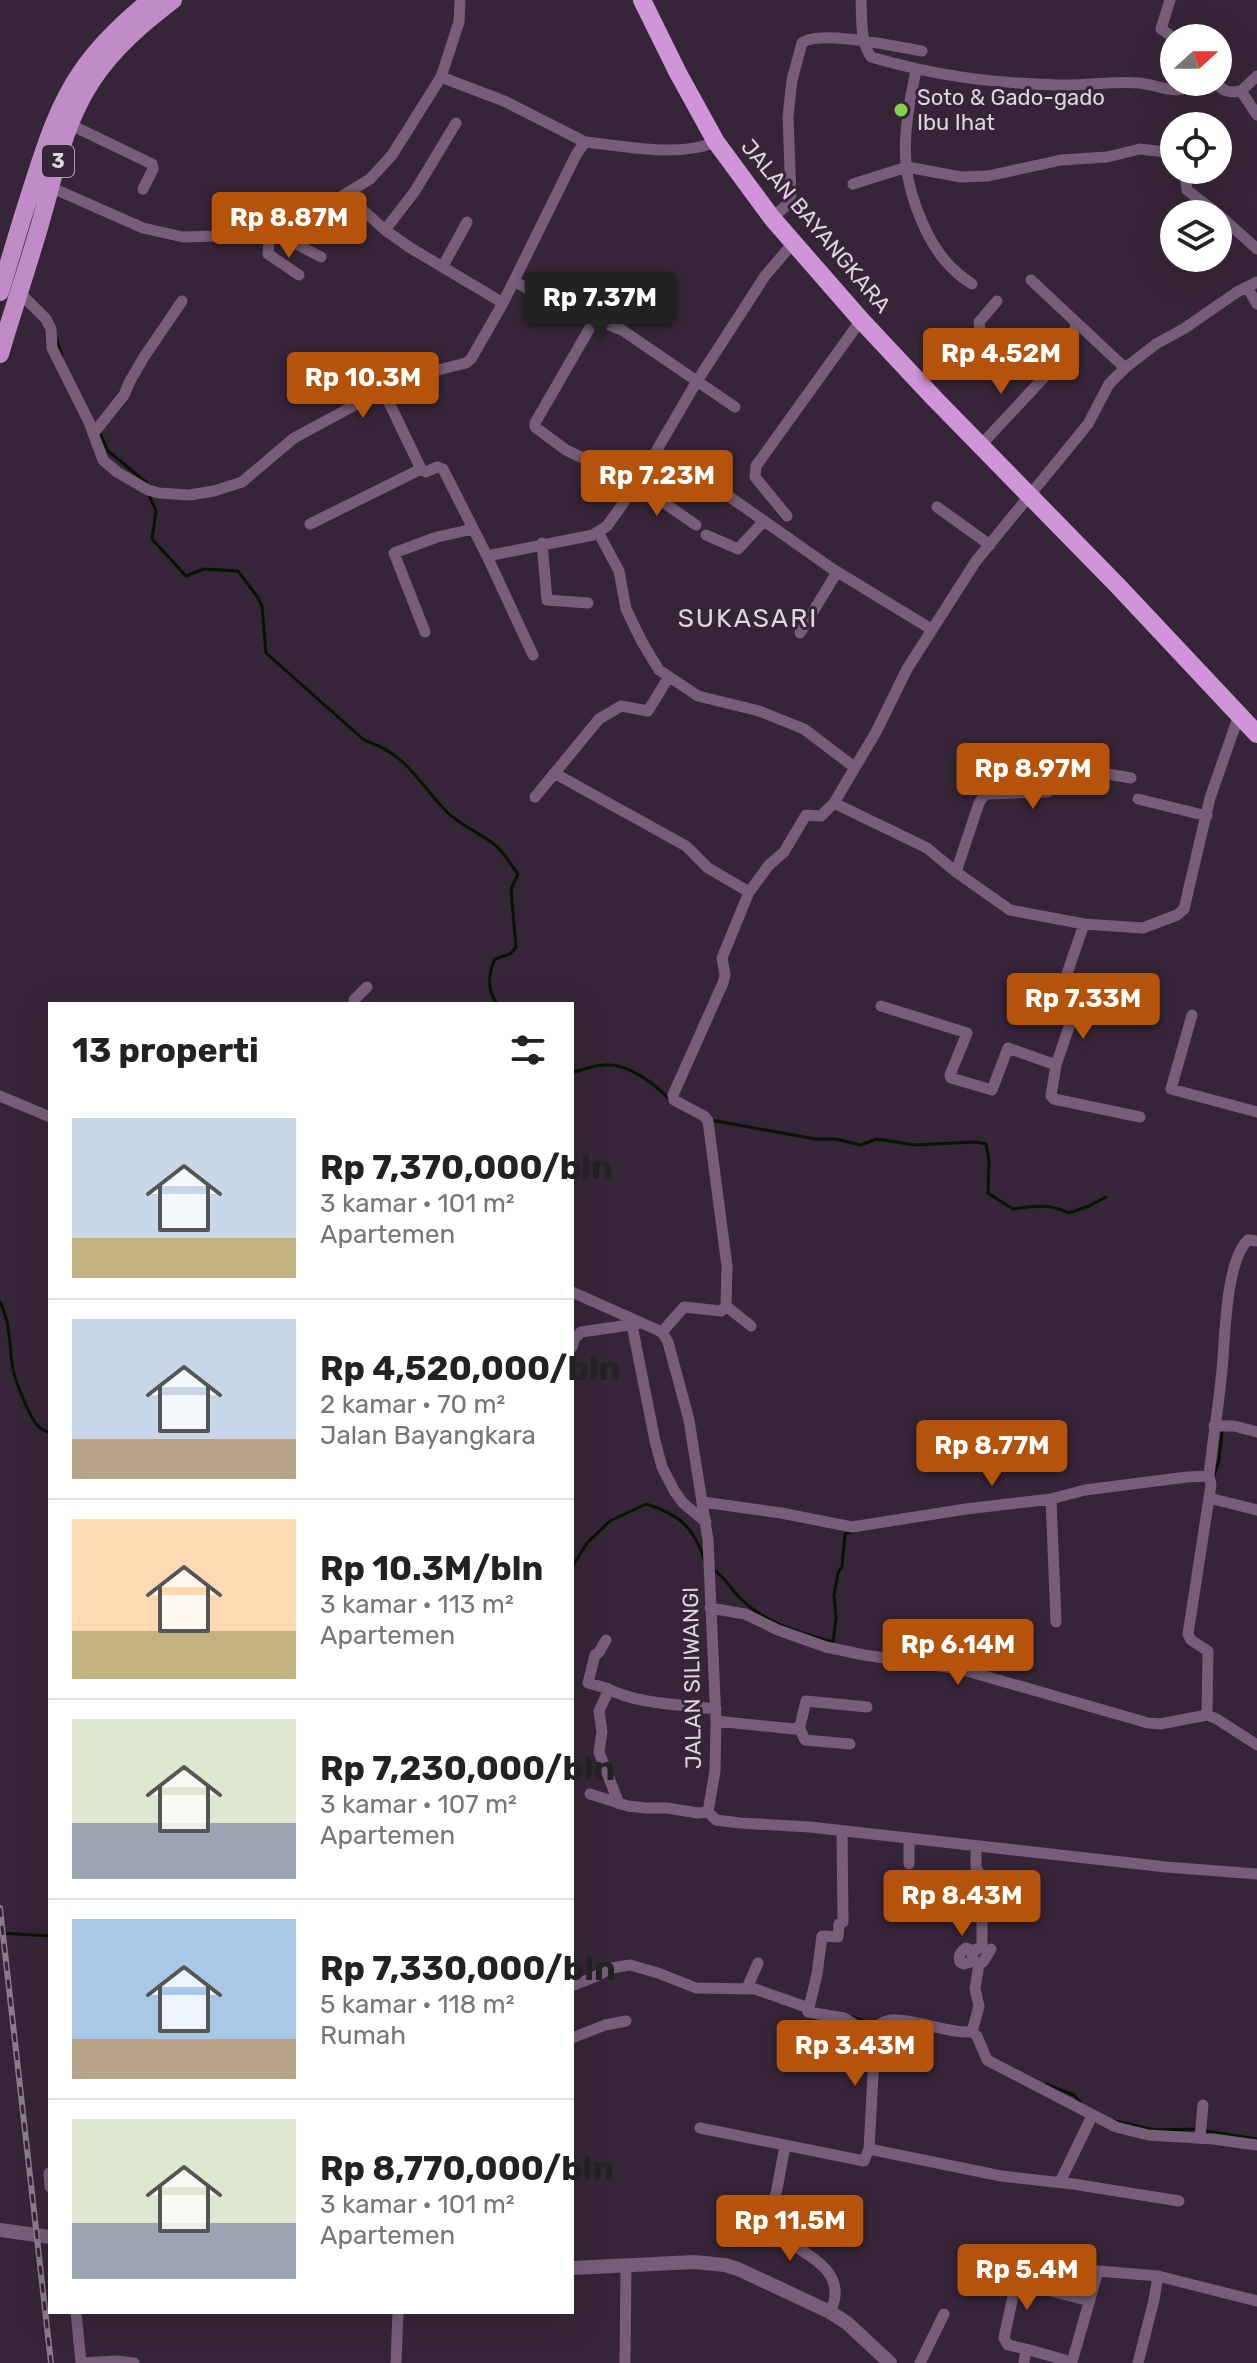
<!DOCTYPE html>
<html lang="id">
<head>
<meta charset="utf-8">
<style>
  :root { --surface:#fff; --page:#f2f2f2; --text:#222; --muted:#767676; --line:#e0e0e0; --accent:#b45309 }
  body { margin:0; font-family:Rubik,sans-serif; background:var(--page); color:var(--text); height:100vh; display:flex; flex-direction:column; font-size:30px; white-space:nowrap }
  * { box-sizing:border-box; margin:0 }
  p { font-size:26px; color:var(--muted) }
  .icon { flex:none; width:44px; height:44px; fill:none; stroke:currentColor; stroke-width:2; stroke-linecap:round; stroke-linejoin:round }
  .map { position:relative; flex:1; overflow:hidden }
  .side { position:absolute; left:48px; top:1002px; width:526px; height:1312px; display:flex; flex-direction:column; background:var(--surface); border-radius:0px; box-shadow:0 8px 32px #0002 }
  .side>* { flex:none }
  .needle { width:52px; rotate:69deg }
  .controls { position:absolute; left:1160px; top:24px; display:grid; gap:16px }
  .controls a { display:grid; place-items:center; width:72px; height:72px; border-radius:50%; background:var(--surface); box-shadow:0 8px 32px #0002; font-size:40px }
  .price { position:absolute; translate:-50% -68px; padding:0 18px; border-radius:8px; background:var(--accent); color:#fff; font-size:26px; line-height:52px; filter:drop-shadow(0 2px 4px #0008) }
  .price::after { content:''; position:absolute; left:50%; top:48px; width:24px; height:18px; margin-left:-12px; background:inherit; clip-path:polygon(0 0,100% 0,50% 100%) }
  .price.active { background:#222; color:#fff }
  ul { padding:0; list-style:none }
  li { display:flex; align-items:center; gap:24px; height:200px; padding:0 24px }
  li+li { border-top:2px solid var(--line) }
  li span { display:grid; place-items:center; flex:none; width:224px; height:160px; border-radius:0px; color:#555 }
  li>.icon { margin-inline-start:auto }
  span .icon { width:96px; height:96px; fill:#fffc; stroke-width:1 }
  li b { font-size:34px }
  h2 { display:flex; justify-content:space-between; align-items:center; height:96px; padding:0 24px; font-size:34px }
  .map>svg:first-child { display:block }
</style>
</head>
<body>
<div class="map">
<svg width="1257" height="2363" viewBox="0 0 1257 2363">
  <rect width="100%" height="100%" fill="#362538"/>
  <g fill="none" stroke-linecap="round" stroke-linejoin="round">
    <path stroke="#071500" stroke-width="3" d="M 57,340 L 62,356
      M 99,431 L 108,451 L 147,483
      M 149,495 L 156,511 L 152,539 L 186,576 L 204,569 L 238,571 L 257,596 L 262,606 L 266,653 L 364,740 C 409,755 417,782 448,813 C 462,826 480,833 495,845 C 504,852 511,865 518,874 L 511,889 L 516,947 L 510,954 L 495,959 C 488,973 487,991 497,1004
      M 572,1072 C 583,1071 592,1065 603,1065 C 627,1063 653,1082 669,1099
      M 711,1120 L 815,1139 L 836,1139 L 860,1145 L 877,1139 L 915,1145 L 975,1142 L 986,1144 L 989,1160 L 988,1193 L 1013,1209 C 1034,1206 1049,1203 1069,1213 L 1089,1206 L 1106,1197
      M 0,1302 C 11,1324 9,1346 13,1370 C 16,1382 30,1419 39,1427 C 42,1430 46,1431 50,1433
      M 1214,1475 L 1219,1461 L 1222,1431
      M 572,1567 L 587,1543 L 610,1521 L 646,1504 C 680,1514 694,1528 705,1561
      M 712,1569 C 725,1576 731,1590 742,1600 C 767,1624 801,1633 833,1642 L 836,1618 L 834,1595 L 838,1573 L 842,1566 L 845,1534 L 854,1531
      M 0,1933 L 50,1936
      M 852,2017 L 866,2022 L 875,2022
      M 1046,2084 L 1074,2095 L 1081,2103
      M 1115,2121 L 1155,2130 L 1198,2129
      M 1206,2131 L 1257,2139"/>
    <path stroke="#775d7a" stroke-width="11" d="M 861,0 C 862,19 860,41 871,57 C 936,76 991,83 1059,85 C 1085,86 1112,81 1139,83 C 1162,85 1176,98 1196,82
      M 1170,0 L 1161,29 L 1174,38
      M 916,71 C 910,98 903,135 906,163 C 909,197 928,246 953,269 C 959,275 966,280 972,284
      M 441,77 L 504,101 L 585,142
      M 1216,82 C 1223,92 1229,93 1241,91
      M 1241,91 L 1257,115
      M 1241,91 L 1257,76
      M 71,125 L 152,164 L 153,169 L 143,189
      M 1192,170 L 1186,182 L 1187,190 L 1218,214
      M 853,184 L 907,167 L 961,177 L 988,176 L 1061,160 L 1107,157 L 1140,149 L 1174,153
      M 50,187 L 143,228 L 183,237 L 216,236 L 302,216 L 321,209 L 370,179 L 392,155 L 441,77 L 459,22 L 460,0
      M 345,194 L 385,230 L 409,247 L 503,303
      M 1218,214 L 1257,249
      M 772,218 L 788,204 L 791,195 L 788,117 L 792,80 L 802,43 C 819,29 898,47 922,51
      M 281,221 L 269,242 L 268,254 L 299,275
      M 385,230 L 415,191 L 456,123
      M 274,232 L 321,257
      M 443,266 L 467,222
      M 1031,280 L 1125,368
      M 514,281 L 552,303 L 622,330 L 735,407
      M 1247,287 L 1257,304
      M 20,293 L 46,319 L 51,329 L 52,348 L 89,422 L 103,460 L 117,472 L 148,490 L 159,493 L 189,495 L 214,491 L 242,482 L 294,438 L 383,390 L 410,377 L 466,363 L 471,359 L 503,303 L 576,155 L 585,142 C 627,146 676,158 716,142
      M 997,301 L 979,322 L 980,330 L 1014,358 L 1020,361 L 1036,361 L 1050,371 L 1071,345 L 1076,323
      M 595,319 L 535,423 L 535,427 L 566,450 L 637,484 L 696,525
      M 383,390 L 421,469 L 426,472 L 437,467 L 443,469 L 487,556 L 593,535 L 607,526 L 637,484 L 697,381 L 765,276 L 793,243
      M 93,434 L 124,395 L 130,381 L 144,357 L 182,301
      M 980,446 L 1050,371
      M 700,476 L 831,568 L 931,629
      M 937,507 L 990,545
      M 787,516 L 755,477 L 756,466 L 861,320
      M 310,524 L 421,469
      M 598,532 L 619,571 L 626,609 L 642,642 L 659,670 L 698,696 L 759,711 L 804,729 L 854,767
      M 706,535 L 738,549 L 764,521
      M 542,543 L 547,600 L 588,603
      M 487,556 L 533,655
      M 425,632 L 394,553 L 437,537 L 473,529
      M 800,633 L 837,572
      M 554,773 L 686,846 L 708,868 L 749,892
      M 535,797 L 599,719 L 621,706 L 648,711 L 668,678
      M 1138,799 L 1207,816
      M 834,803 L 927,848 L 956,872 L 1010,910 L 1084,924 L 1143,928 L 1177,915 L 1184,909 L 1210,798 L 1239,715
      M 956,872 L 979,803 L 985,794 L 1048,792 L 1066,767 L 1131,778
      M 1084,924 L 1055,1009 L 1058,1015 L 1069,1018 L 1071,1021 L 1056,1065 L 1051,1096 L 1054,1099 L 1140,1117
      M 354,1000 L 367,987
      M 881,1006 L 967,1033 L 950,1075 L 951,1078 L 992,1090 L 1008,1048 L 1056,1065
      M 1192,1015 L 1171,1089 L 1257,1112
      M 0,1096 L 50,1117
      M 572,1292 L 662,1332 L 668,1342 L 689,1420 L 708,1540 L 716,1721 L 715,1771 L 708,1812 L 716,1820 L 740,1823 L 810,1827 L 1166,1867 L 1257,1874
      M 726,1306 L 751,1326
      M 632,1325 L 655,1441 L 662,1467 L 675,1492 L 683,1503 L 706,1522
      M 662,1332 L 684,1307 L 721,1311 L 726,1306 L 727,1266 L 708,1121 L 704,1116 L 674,1100 L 673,1095 L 723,983 L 725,975 L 722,958 L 749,892 L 769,865 L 784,852 L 806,815 L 821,816 L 834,803 L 876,732 L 907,669 L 976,561 L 1088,424 L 1109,384 L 1125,368 L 1156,344 L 1185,328 L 1237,292 L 1257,282
      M 572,1347 L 575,1338 L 581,1332 L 637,1324
      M 1214,1426 L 1234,1426 L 1257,1432
      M 1209,1476 C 1213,1437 1220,1398 1223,1359 C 1225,1331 1227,1259 1248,1240 L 1257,1241
      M 1209,1498 L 1188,1634 L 1191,1640 L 1208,1651 L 1207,1715 L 1217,1719 L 1257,1745
      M 1051,1499 L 1056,1622
      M 703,1502 L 781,1513 L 852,1527 L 966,1509 L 1051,1499 L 1085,1490 L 1187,1477 L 1209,1476 L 1211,1485 L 1209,1498 L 1257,1510
      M 710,1608 L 745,1614 L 778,1630 L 826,1647 L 864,1655 L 960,1669 L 1148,1723 L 1160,1724 L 1207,1715
      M 606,1640 L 599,1652 L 595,1655 L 588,1683 L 606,1688 L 606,1696 L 599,1711 L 602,1732 L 599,1752 L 619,1804
      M 606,1688 C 639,1705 680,1704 716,1709
      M 716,1721 L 794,1729 L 800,1726 L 806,1701 L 867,1707
      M 799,1727 L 805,1740 L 850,1744
      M 590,1794 L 628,1806 L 646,1808 L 667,1808 L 698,1813 L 708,1812
      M 842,1831 L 843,1922 L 839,1924 L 838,1937 L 822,1936 L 817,1974 L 808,2012 L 844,2018 L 861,2028
      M 976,1846 L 976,1867 L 982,1879 L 982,1946 L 974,1951 L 972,1955 L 974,1961 L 979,1964 L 975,1989 L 979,2006 L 972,2032 L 977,2036 L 987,2060 L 1116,2127 L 1148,2135 L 1213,2139 L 1257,2145
      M 909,1864 L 909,1838
      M 974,1951 L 966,1948 C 960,1952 958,1956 960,1962 L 964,1964 L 974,1961
      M 979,1964 L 983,1962 L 991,1949
      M 572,1986 L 592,1978 L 612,1968 L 630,1965 L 658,1973 L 696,1988 L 755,1989 L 809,2008
      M 747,1988 L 758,1963
      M 572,2038 L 605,2025 L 626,2021
      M 700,2128 L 864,2161 L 869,2149 L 874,2057 L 872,2046 L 861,2028 L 874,2029 C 881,2023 887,2019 897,2020 C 922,2021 945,2033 972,2032
      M 1200,2138 L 1203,2105
      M 785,2146 L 777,2189 L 767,2228 C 794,2251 853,2266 830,2312
      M 869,2149 L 1001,2176 L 1073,2184 L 1179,2201
      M 49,2173 L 50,2187
      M 1060,2182 L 1092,2116
      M 1016,2282 L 1024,2258 L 1027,2256 L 1098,2271 L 1158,2276 L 1257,2301
      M 76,2312 L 81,2363
      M 1026,2349 L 1072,2362 L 1098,2271
      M 83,2363 L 116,2361 L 134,2363
      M 396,2363 L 398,2312
      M 625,2363 L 626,2265
      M 920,2363 L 944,2314
      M 1024,2363 L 1026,2349 L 1008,2345 L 1004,2338 L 1016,2282 L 1090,2301
      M 1138,2363 L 1154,2300 L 1158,2276"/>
    <path stroke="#775d7a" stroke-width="14" d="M 0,2230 L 50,2237
      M 572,2268 L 694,2262 L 725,2265 L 738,2269 L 830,2312 L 847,2323 L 890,2363"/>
    <path stroke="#c18bc8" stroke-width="18" d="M 0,292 C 10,260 19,228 29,197 C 43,154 56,108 82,71 C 101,43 125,21 151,0
      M 0,354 C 12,313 26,272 38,231 C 53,182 62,126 91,82 C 113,48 142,24 173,0"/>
    <path stroke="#d094d8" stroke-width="18" d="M 642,0 L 678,73 L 716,142 L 772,218 L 861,320 L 934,398 L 1118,586 L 1257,734"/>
    <g stroke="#897b8b" stroke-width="6">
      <path id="rail" d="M 0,1908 L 51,2363"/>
    </g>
    <use href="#rail" stroke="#362538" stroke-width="3" stroke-dasharray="9" stroke-linecap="butt"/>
  </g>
  <circle fill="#86cf4c" stroke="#362538" stroke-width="3" cx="901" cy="110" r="8"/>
  <g text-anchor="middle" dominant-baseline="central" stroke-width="6" stroke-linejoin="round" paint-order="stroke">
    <rect fill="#362538" stroke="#aca0ae" stroke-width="2" x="42" y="145" width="32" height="32" rx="6"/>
    <g font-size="20" font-weight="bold" fill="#dfd4e0">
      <text x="58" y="161">3</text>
    </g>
    <g font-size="22" fill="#dfd4e0" stroke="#362538" text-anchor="start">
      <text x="917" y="97">Soto &amp; Gado-gado<tspan x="917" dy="25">Ibu Ihat</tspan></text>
    </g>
    <g font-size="22" fill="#dfd4e0" stroke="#362538">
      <text transform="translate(816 226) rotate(50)">JALAN BAYANGKARA</text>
      <text transform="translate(692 1678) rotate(-91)">JALAN SILIWANGI</text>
    </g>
    <g font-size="26" letter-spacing="2" fill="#dfd4e0" stroke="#362538">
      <text x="748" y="618">SUKASARI</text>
    </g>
  </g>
</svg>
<div class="controls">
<a><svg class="needle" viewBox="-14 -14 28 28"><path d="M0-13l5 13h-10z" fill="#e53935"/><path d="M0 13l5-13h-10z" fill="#767676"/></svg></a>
<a><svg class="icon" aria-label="locate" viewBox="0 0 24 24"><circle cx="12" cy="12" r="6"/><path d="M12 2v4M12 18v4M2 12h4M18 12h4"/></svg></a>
<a><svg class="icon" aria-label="layers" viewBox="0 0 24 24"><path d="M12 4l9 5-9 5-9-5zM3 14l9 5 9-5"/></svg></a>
</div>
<b class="price" style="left:289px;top:260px">Rp 8.87M</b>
<b class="price active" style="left:600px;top:340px">Rp 7.37M</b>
<b class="price" style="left:1001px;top:396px">Rp 4.52M</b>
<b class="price" style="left:363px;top:420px">Rp 10.3M</b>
<b class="price" style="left:657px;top:518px">Rp 7.23M</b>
<b class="price" style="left:1033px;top:811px">Rp 8.97M</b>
<b class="price" style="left:1083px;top:1041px">Rp 7.33M</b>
<b class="price" style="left:992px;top:1488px">Rp 8.77M</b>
<b class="price" style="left:958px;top:1687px">Rp 6.14M</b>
<b class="price" style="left:962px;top:1938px">Rp 8.43M</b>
<b class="price" style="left:855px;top:2088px">Rp 3.43M</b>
<b class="price" style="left:790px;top:2263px">Rp 11.5M</b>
<b class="price" style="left:1027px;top:2312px">Rp 5.4M</b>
<section class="side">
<h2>13 properti<svg class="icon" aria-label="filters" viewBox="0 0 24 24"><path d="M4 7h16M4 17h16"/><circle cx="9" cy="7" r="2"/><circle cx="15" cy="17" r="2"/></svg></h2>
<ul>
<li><span style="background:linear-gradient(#c9d6e8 75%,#c2b280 0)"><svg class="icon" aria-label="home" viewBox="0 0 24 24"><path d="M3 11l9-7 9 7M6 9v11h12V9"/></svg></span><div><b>Rp 7,370,000/bln</b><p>3 kamar · 101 m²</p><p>Apartemen</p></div></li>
<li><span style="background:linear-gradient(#c9d6e8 75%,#b9a48a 0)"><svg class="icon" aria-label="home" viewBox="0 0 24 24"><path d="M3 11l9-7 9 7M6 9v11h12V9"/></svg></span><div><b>Rp 4,520,000/bln</b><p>2 kamar · 70 m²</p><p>Jalan Bayangkara</p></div></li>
<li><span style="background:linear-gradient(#ffd9b3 70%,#c2b280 0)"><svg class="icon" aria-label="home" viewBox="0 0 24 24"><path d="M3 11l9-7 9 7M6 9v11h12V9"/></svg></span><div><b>Rp 10.3M/bln</b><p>3 kamar · 113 m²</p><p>Apartemen</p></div></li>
<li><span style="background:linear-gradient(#dfe7d0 65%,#9aa5b1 0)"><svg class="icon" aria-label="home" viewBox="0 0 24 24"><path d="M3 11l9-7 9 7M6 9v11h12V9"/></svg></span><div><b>Rp 7,230,000/bln</b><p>3 kamar · 107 m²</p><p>Apartemen</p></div></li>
<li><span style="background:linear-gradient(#a9c7e8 75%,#b9a48a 0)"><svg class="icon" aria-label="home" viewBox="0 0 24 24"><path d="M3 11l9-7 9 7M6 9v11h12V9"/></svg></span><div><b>Rp 7,330,000/bln</b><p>5 kamar · 118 m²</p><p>Rumah</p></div></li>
<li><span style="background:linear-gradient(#dfe7d0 65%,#9aa5b1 0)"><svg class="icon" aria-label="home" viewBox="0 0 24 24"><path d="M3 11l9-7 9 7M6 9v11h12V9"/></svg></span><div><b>Rp 8,770,000/bln</b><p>3 kamar · 101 m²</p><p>Apartemen</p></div></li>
</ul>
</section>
</div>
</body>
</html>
